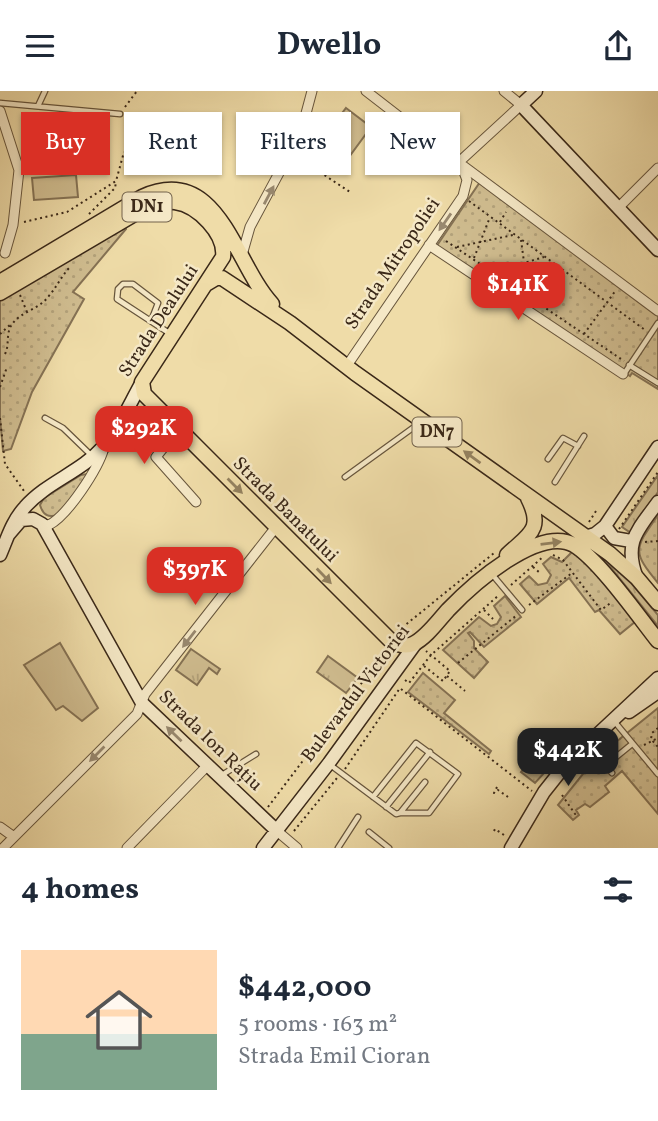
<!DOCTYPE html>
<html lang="en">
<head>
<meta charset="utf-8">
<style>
  :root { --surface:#fff; --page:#f6f6f7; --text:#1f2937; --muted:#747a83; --line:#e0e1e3; --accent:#d93025 }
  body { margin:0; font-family:Vollkorn,serif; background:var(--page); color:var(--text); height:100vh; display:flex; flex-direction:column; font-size:26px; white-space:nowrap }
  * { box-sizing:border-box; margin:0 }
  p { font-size:23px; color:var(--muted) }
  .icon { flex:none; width:38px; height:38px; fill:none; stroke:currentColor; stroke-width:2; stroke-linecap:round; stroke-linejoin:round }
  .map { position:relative; height:757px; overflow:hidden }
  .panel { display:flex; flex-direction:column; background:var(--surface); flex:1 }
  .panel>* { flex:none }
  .top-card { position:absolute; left:21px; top:21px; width:616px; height:63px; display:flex; gap:14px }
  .price { position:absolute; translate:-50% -60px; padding:0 16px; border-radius:14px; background:var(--accent); color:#fff; font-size:23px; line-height:46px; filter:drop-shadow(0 2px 4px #0008) }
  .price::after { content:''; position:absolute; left:50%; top:42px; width:21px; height:16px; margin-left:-10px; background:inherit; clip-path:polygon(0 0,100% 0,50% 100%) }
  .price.current { background:#222; color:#fff }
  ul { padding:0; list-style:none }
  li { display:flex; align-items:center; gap:21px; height:175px; padding:0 21px }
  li+li { border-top:2px solid var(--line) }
  li span { display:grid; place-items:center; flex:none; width:196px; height:140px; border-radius:0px; color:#555 }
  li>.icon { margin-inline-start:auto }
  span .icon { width:84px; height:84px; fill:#fffc; stroke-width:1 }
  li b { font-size:30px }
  h2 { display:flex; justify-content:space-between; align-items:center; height:84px; padding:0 21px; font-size:30px }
  .chip { padding:0 24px; border-radius:0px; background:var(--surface); box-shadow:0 2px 5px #0004; font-size:24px; line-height:63px }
  .chip.current { background:var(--accent); color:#fff }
  header { display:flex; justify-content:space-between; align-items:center; height:91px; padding:0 21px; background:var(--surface); font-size:32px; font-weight:700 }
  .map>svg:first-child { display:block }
</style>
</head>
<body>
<header><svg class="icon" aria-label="menu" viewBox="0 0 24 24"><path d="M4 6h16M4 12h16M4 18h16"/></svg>Dwello<svg class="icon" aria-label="share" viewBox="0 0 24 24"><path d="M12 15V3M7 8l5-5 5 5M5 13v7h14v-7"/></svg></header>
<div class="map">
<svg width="658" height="757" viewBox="0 0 658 757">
  <defs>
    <pattern id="grass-tufts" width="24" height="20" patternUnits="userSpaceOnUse" patternTransform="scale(1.75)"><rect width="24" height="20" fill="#d0bd90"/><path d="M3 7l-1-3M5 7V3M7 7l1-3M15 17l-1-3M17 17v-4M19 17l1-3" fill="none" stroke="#b3a27b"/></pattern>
    <pattern id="park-dots" width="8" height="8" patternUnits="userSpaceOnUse" patternTransform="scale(1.75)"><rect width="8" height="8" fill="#d0bd90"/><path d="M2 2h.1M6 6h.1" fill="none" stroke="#b3a27b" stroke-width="1.8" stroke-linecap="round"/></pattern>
  </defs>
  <rect width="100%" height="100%" fill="#efdca8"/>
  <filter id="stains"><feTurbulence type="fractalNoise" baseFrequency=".00286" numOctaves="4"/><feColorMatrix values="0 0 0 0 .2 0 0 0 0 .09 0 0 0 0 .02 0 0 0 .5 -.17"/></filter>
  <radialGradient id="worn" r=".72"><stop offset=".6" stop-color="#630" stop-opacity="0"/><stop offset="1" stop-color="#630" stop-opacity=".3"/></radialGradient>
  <path fill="url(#grass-tufts)" stroke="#857254" stroke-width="2" d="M 658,384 L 658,401 L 631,442 L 622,436 Z
    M 603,467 L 632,493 L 658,524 L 658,535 Z
    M 191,558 L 220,578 L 217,583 L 209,577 L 197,594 L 176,579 Z
    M 328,565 L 358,587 L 346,602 L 317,581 Z
    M 552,644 L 567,657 L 535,692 L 521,681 Z"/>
  <path fill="url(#park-dots)" stroke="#857254" stroke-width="2" d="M 480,91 L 658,225 L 658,298 L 632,282 L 630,285 L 436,156 Z
    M 123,131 L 126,138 L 73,201 L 84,208 L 32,301 L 11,358 L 3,360 L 0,327 L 0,206 Z
    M 87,383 L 88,385 L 58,424 C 48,427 43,424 40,414 L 44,407 L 81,384 Z
    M 658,424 L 658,492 C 631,460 635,457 658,424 Z
    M 574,459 L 596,480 L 636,530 L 620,543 L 599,519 L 595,521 L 569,487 L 537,513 L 520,493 L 529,485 L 538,494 L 547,492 L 551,484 L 543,473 L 551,466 L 562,471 Z
    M 505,505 L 521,526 L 484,556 L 470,541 L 468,542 L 474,550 L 474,557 L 488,571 L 474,587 L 443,559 L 479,526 L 491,535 L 497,533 L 501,526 L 494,515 Z
    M 423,582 L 455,609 L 444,622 L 491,660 L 489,663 L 408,601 Z
    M 658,617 L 658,723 L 622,680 L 605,695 L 609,701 L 590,716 L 585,713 L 576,719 L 579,724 L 573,729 L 558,714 L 595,668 Z"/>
  <path fill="#d0bd90" stroke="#857254" stroke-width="2" d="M 346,17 L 371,36 L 338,81 L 312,62 Z
    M 76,84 L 78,106 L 34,109 L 32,87 Z
    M 60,552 L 98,617 L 82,630 L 63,615 L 56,619 L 24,574 Z"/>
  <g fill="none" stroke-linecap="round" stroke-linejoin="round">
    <g stroke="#67553c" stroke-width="7">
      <path id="lane" d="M 0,12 L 120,23
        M 38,15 L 45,0
        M 151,230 L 158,212 L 133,193 L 123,193 L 118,198 L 117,208 L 169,242
        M 629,274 L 658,292
        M 624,283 L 658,232
        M 45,327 L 63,337 L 92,365
        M 548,368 L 563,347 L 578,355
        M 345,386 L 421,331
        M 555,391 L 584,345
        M 491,482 L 522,519
        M 614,630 L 658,683
        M 596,663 L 612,682
        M 329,673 L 396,723 L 400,722 L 425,691
        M 605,675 L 632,653
        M 222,684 L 256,663
        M 373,706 L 416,652 L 458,683 L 429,722 L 400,722
        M 386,716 L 430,661
        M 369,741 L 389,757
        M 338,757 L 358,726"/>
    </g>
    <g stroke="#67553c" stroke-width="11">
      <path id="street" d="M 366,0 L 450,65 L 658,220
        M 0,20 L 19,79 L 13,134 L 5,162
        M 459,71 L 521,14 L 504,0
        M 619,116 L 658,77
        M 429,154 L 623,283
        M 242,164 L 250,136 L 301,41 L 312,0
        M 346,276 L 463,105 L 467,89 L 462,76
        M 184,343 L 164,356 L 156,366 L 196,411
        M 42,433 L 49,434 C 68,424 98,378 104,357
        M 0,736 L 14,746
        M 277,740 L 297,757
        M 3,757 L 137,623 L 145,603 L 276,436
        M 127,757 L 207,675"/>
    </g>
    <g stroke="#3a2818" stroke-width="15">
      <path id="secondary" d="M 536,0 L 521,14 L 658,159
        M 605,435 L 614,447 L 631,450
        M 9,443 L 21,429 L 33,428 L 42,433 L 142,612 L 277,740
        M 585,446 L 595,443 L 605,435 L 658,356
        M 0,464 C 7,448 12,430 25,416 C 47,391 81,381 103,356 C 119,338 130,312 142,291
        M 637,487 C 623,451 638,439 658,411
        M 629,621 L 658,601
        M 263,757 L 329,672 L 416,552
        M 511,757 L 544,701 L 567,672 L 658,587"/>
    </g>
    <g stroke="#3a2818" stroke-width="17">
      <path id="primary" d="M 0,191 L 142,106 C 219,71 234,173 272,213
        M 206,193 L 216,187 L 222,187 L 290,232 L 355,282 L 610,463 L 637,487 L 658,512
        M 0,202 L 143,118 C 154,114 164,110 175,111 C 198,114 226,143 223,166 L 142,291 L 144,303 L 389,548 C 396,553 404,557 413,553 C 426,547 438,530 448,519 C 471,495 538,434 574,454 C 599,469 639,526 658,550
        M 507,464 C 529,443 544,439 528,407"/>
    </g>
    <path stroke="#3a2818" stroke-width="2" stroke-dasharray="2 3.5" stroke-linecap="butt" d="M 125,16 L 137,0
      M 297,66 L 350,101
      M 469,110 L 645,239
      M 89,123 L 115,97 L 116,91
      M 24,131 L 67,121 L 116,90 L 124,61
      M 500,131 L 506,121
      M 521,149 L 524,171
      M 446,150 L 624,270
      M 457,156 L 513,144
      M 474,167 L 490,126
      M 507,197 L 524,172 L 544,166
      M 20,204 L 27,221
      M 0,243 L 12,232
      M 584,243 L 616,199
      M 5,263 C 10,254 5,241 13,232 C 21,221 39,218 48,206 C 57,196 61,185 71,175
      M 0,296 L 7,276
      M 0,327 L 5,373 L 24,400
      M 589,431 L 596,420 L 598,422
      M 619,438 L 658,381
      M 645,451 L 658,450
      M 553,464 L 563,469 L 601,519 L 612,511
      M 533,476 L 540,482
      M 511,494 L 544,465
      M 529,514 L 572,482
      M 484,519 L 493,528
      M 398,540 L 494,462
      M 458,572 L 517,524
      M 424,575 L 443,590 L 450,580 L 426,560
      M 447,585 L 465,600
      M 405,589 L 409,592 L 431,564 L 499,504
      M 401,598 L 532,700
      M 658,637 L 652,642 L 651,648 L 658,656
      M 644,654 L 658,647
      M 345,678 L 400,597
      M 497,696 L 494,702 L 498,699 L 508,706
      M 562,704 L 575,723 L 577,721
      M 268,716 L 382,565 L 385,558
      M 294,740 L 337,687
      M 494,740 L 495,738 L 504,744"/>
    <use href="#lane" stroke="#f5e8c6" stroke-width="4.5"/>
    <use href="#street" stroke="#f5e8c6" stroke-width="9"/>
    <use href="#secondary" stroke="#f5e8c6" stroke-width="12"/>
    <use href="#primary" stroke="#efdca8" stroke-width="14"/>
  </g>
  <defs><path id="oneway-solid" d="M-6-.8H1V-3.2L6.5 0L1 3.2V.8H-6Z" transform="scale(1.75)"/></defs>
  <g fill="#98886f">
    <use href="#oneway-solid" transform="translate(269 104) rotate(-62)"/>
    <use href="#oneway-solid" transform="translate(445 131) rotate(125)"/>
    <use href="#oneway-solid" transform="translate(189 548) rotate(128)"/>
    <use href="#oneway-solid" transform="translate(174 643) rotate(-136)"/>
    <use href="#oneway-solid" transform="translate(97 663) rotate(135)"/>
  </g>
  <g fill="#948260">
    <use href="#oneway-solid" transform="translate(472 366) rotate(-144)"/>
    <use href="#oneway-solid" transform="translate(235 395) rotate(45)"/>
    <use href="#oneway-solid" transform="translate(551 452) rotate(-7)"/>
    <use href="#oneway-solid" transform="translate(324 485) rotate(46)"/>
  </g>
  <g text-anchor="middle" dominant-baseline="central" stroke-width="5" stroke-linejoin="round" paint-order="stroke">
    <g fill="#f5e8c6" stroke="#72624c" stroke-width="2">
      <rect x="122.5" y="101.5" width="49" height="29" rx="5"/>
      <rect x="412.5" y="326.5" width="49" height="29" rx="5"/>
    </g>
    <g font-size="18" font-weight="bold" fill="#3a2818">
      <text x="147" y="116">DN1</text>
      <text x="437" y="341">DN7</text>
    </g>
    <g font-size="19" fill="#3a2818" stroke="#f5e8c6">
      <text transform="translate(393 173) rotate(-56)">Strada Mitropoliei</text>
      <text transform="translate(159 230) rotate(-57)">Strada Dealului</text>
      <text transform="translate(285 419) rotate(45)">Strada Banatului</text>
      <text transform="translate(356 603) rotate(-53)">Bulevardul Victoriei</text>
      <text transform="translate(210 650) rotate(44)">Strada Ion Rațiu</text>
    </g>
  </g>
  <rect width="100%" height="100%" filter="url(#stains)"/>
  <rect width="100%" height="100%" fill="url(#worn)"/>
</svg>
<b class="price" style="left:518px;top:231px">$141K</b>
<b class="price" style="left:144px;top:375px">$292K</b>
<b class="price" style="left:195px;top:516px">$397K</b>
<b class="price current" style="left:568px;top:697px">$442K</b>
<div class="top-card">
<a class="chip current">Buy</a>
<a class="chip">Rent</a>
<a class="chip">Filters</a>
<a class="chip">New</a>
</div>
</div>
<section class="panel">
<h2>4 homes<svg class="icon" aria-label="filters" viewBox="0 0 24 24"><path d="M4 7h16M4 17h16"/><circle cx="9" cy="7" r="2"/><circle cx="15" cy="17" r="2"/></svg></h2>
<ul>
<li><span style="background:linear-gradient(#ffd9b3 60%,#7fa58c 0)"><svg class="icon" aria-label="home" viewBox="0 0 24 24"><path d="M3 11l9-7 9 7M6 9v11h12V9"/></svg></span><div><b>$442,000</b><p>5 rooms · 163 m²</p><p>Strada Emil Cioran</p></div></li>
</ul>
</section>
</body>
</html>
